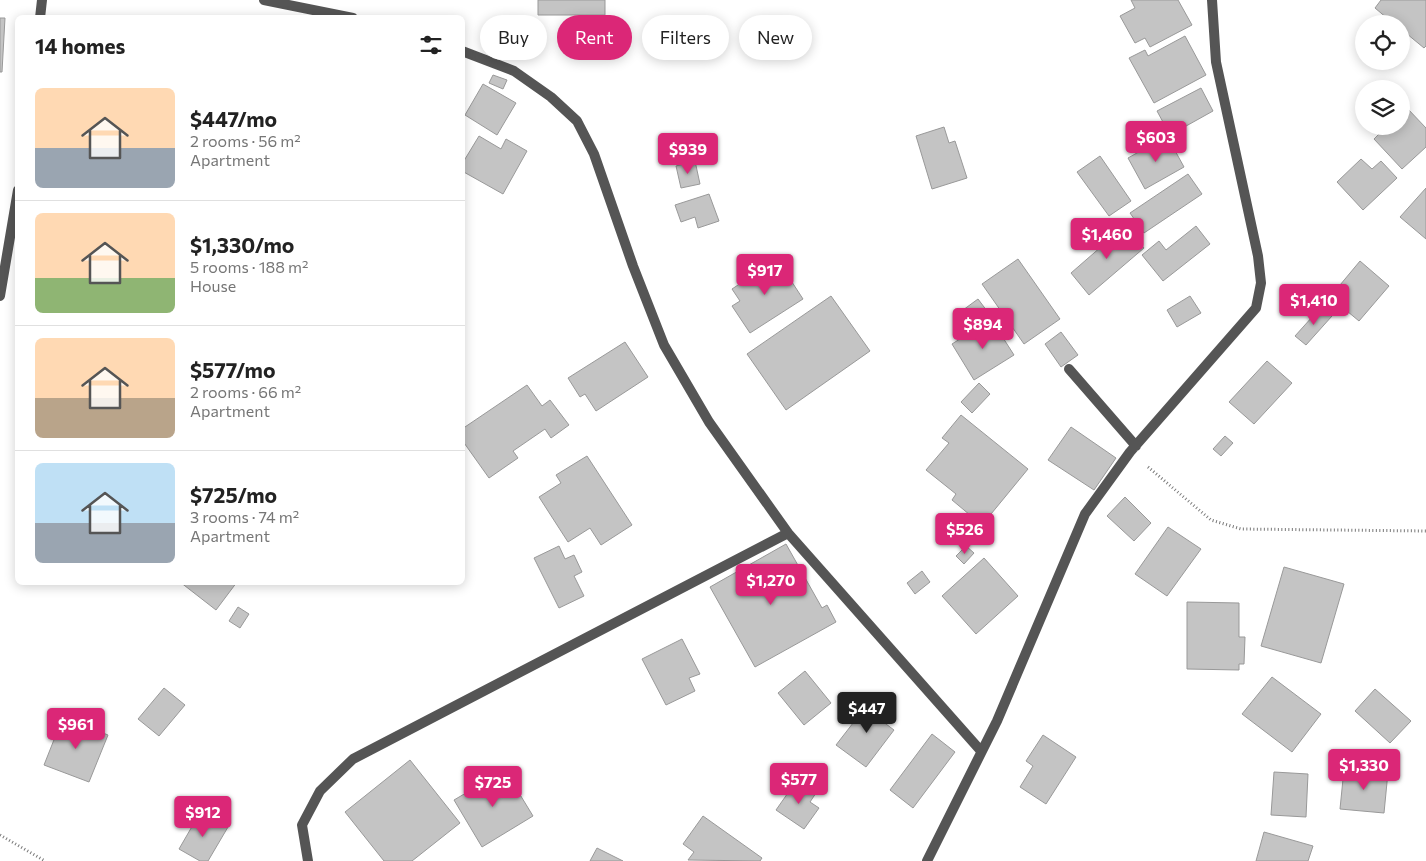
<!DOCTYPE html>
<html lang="en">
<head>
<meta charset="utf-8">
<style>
  :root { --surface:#fff; --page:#f6f6f6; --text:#222; --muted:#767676; --line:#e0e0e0; --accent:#db2777 }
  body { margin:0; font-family:Commissioner,sans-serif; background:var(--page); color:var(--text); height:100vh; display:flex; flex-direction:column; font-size:19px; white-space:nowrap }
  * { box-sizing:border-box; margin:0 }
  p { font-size:16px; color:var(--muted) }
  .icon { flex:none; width:28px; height:28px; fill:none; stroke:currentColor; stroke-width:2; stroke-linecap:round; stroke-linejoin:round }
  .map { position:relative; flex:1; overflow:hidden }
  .drawer { position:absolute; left:15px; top:15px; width:450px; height:570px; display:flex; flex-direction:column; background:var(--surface); border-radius:8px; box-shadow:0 2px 12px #0003 }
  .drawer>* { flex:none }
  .banner { position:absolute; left:480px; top:15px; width:475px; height:45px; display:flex; gap:10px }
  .buttons { position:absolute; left:1355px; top:15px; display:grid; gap:10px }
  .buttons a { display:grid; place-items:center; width:55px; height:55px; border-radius:50%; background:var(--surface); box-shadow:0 2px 12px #0003; font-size:25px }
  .price { position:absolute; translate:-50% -42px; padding:0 11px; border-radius:5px; background:var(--accent); color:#fff; font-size:16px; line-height:32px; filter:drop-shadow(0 1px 2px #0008) }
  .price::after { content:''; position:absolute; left:50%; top:30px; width:15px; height:11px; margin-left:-8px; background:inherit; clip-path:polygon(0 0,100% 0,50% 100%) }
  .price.current { background:#222; color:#fff }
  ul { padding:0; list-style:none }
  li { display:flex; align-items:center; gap:15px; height:125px; padding:0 20px }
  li+li { border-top:1px solid var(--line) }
  li span { display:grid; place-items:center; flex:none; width:140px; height:100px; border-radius:8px; color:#555 }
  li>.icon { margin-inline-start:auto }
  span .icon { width:60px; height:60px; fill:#fffc; stroke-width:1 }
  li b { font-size:21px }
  h2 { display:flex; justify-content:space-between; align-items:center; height:60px; padding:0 20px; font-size:21px }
  .tag { padding:0 18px; border-radius:22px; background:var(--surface); box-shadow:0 2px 12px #0003; font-size:18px; line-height:45px }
  .tag.current { background:var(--accent); color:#fff }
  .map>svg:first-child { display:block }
</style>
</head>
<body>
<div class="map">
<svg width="1426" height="861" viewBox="0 0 1426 861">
  <rect width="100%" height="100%" fill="#fff"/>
  <path fill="#c4c4c4" stroke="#999" d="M 538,0 L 605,0 L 605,15 L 538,15 Z
    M 1131,0 L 1178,0 L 1192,25 L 1150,47 L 1145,38 L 1135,43 L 1120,16 L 1135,8 Z
    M 1381,0 L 1426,0 L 1426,46 L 1424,48 L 1401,29 L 1401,24 L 1394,24 L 1375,8 Z
    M 0,18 L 5,18 L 2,72 L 0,72 Z
    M 1185,36 L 1206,75 L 1154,103 L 1129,58 L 1145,50 L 1148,56 Z
    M 493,75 L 507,80 L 503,89 L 489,83 Z
    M 483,84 L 516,103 L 497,135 L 465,115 Z
    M 1201,88 L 1213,111 L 1170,135 L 1157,111 Z
    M 1407,108 L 1426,128 L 1426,147 L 1402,169 L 1374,139 L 1387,126 L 1401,126 L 1401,113 Z
    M 944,127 L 949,143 L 955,141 L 967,178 L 932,189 L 916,136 Z
    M 479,136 L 501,149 L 506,139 L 527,151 L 503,194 L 462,171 L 462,164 Z
    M 1167,136 L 1184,167 L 1145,189 L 1128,158 Z
    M 1100,156 L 1131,201 L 1109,216 L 1077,172 Z
    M 1361,159 L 1372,169 L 1381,161 L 1397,178 L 1363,210 L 1337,182 Z
    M 695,161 L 700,184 L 681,188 L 676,166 Z
    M 1188,174 L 1202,194 L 1144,233 L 1130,213 Z
    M 1426,188 L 1426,239 L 1400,217 Z
    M 709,194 L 719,221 L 698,228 L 695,217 L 681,222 L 675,205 Z
    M 1125,226 L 1144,248 L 1089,295 L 1071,273 Z
    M 1196,226 L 1210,244 L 1163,281 L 1142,255 L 1159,241 L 1166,250 Z
    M 777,259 L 803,299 L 750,333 L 732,306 L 740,301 L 732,289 Z
    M 1018,259 L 1060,319 L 1024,344 L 982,284 Z
    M 1360,261 L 1389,286 L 1359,321 L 1330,297 Z
    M 831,296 L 870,351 L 786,410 L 747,354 Z
    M 1190,296 L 1201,313 L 1177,327 L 1167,310 Z
    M 978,299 L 987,311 L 971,322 L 963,310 Z
    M 1322,306 L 1332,316 L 1306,345 L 1295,336 Z
    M 991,319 L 1014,355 L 974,380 L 952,344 Z
    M 1061,332 L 1078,355 L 1061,367 L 1045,344 Z
    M 625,342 L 648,377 L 596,411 L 585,394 L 580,397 L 568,378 Z
    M 1267,361 L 1292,383 L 1254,424 L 1229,402 Z
    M 979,383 L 990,394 L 972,413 L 961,402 Z
    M 527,385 L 542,406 L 550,400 L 569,425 L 551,438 L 545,429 L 513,451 L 518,458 L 489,478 L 462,440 L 462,429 Z
    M 961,415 L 1028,469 L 982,525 L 952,500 L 956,494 L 926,470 L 949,443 L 942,438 Z
    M 1071,427 L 1116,458 L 1094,490 L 1048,460 Z
    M 1225,436 L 1233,443 L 1221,456 L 1213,449 Z
    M 587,456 L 632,525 L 601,545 L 590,528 L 568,542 L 539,497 L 561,483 L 556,475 Z
    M 1125,497 L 1151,523 L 1134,541 L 1107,516 Z
    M 1168,527 L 1201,549 L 1167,596 L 1135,574 Z
    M 786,544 L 822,608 L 827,605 L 836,622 L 755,667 L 710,587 Z
    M 559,546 L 565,559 L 574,555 L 582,572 L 574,576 L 584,596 L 559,608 L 534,558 Z
    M 966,546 L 974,553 L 964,564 L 956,556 Z
    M 984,558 L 1018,596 L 976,634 L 942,596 Z
    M 1284,567 L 1344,584 L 1321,663 L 1261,646 Z
    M 922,571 L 930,582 L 915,594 L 907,583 Z
    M 180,582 L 237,582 L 216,610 Z
    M 1187,602 L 1239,603 L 1239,637 L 1245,637 L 1244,664 L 1239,664 L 1239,670 L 1187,669 Z
    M 238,607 L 249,614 L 240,628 L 229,621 Z
    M 682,639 L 700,674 L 689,678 L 695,691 L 666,705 L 642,659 Z
    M 805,671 L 831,703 L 804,725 L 778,693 Z
    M 1272,677 L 1321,714 L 1292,752 L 1242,714 Z
    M 164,688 L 185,705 L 159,736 L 138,719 Z
    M 1375,689 L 1411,721 L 1390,743 L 1355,711 Z
    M 874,696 L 888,706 L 878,718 L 894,730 L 866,767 L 836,745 Z
    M 63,717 L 108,735 L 89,782 L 44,765 Z
    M 932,734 L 955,752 L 913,808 L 890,790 Z
    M 1043,735 L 1076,757 L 1046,804 L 1020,787 L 1033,766 L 1026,761 Z
    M 410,760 L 460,823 L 412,861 L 384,861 L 345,812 Z
    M 1344,769 L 1388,772 L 1384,813 L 1340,809 Z
    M 505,770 L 533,816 L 482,847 L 454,800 Z
    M 1274,772 L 1308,774 L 1306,817 L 1271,815 Z
    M 797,780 L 816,793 L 810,802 L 819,808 L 804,829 L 776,810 Z
    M 201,811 L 228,827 L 208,861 L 200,861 L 179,849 Z
    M 703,816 L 762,858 L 760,861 L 688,860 L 694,852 L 683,844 Z
    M 1264,832 L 1313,846 L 1308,861 L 1256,861 Z
    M 597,848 L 623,861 L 590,861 Z"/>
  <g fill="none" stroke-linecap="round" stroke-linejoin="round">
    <path stroke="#777" stroke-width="3" stroke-dasharray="1 2.5" stroke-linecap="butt" d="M 1148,467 L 1211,520 L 1241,529 L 1426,531
      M 0,835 L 45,861"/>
    <path stroke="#555" stroke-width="10" d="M 264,0 L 353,18
      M 40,18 L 42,0
      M 462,51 L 514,71 L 551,97 L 577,121 L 594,154 L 633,266 L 664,345 L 709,422 L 788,533 L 981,751
      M 0,296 L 18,190
      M 1069,369 L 1136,446
      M 308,861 L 302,825 L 320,791 L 353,759 L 788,533
      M 927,861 L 997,721 L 1085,514 L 1130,452 L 1256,308 L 1261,283 L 1258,256 L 1216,62 L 1212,0"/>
  </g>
</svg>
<div class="buttons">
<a><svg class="icon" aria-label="locate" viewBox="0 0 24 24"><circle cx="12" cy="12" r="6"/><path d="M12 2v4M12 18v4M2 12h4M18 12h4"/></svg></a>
<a><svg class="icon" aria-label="layers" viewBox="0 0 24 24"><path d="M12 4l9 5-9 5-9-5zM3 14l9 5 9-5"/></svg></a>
</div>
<b class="price" style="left:1156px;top:163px">$603</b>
<b class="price" style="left:688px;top:175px">$939</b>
<b class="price" style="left:1107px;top:260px">$1,460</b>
<b class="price" style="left:765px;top:296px">$917</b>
<b class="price" style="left:1314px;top:326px">$1,410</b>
<b class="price" style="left:983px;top:350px">$894</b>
<b class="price" style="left:965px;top:555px">$526</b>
<b class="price" style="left:771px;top:606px">$1,270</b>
<b class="price current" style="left:867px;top:734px">$447</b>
<b class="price" style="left:76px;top:750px">$961</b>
<b class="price" style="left:1364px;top:791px">$1,330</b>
<b class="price" style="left:799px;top:805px">$577</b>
<b class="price" style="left:493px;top:808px">$725</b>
<b class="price" style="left:203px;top:838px">$912</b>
<div class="banner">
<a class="tag">Buy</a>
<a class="tag current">Rent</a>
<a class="tag">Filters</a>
<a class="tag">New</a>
</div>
<section class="drawer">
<h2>14 homes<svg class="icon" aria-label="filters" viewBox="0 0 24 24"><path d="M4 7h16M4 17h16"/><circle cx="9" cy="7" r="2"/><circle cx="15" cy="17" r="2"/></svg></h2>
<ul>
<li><span style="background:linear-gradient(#ffd9b3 60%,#9aa5b1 0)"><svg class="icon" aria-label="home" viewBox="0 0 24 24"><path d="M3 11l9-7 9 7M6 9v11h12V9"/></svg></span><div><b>$447/mo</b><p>2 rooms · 56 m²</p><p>Apartment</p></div></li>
<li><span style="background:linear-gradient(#ffd9b3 65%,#8fb573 0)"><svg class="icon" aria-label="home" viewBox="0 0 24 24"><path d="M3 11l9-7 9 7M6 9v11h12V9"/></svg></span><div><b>$1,330/mo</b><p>5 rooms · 188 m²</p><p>House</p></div></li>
<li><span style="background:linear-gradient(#ffd9b3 60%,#b9a48a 0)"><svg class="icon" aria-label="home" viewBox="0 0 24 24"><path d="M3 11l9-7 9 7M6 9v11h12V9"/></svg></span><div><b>$577/mo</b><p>2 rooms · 66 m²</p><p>Apartment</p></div></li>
<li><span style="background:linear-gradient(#bfe0f5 60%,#9aa5b1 0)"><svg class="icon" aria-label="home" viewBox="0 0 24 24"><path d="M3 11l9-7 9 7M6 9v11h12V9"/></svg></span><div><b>$725/mo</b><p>3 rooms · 74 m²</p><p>Apartment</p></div></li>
</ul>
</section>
</div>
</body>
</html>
